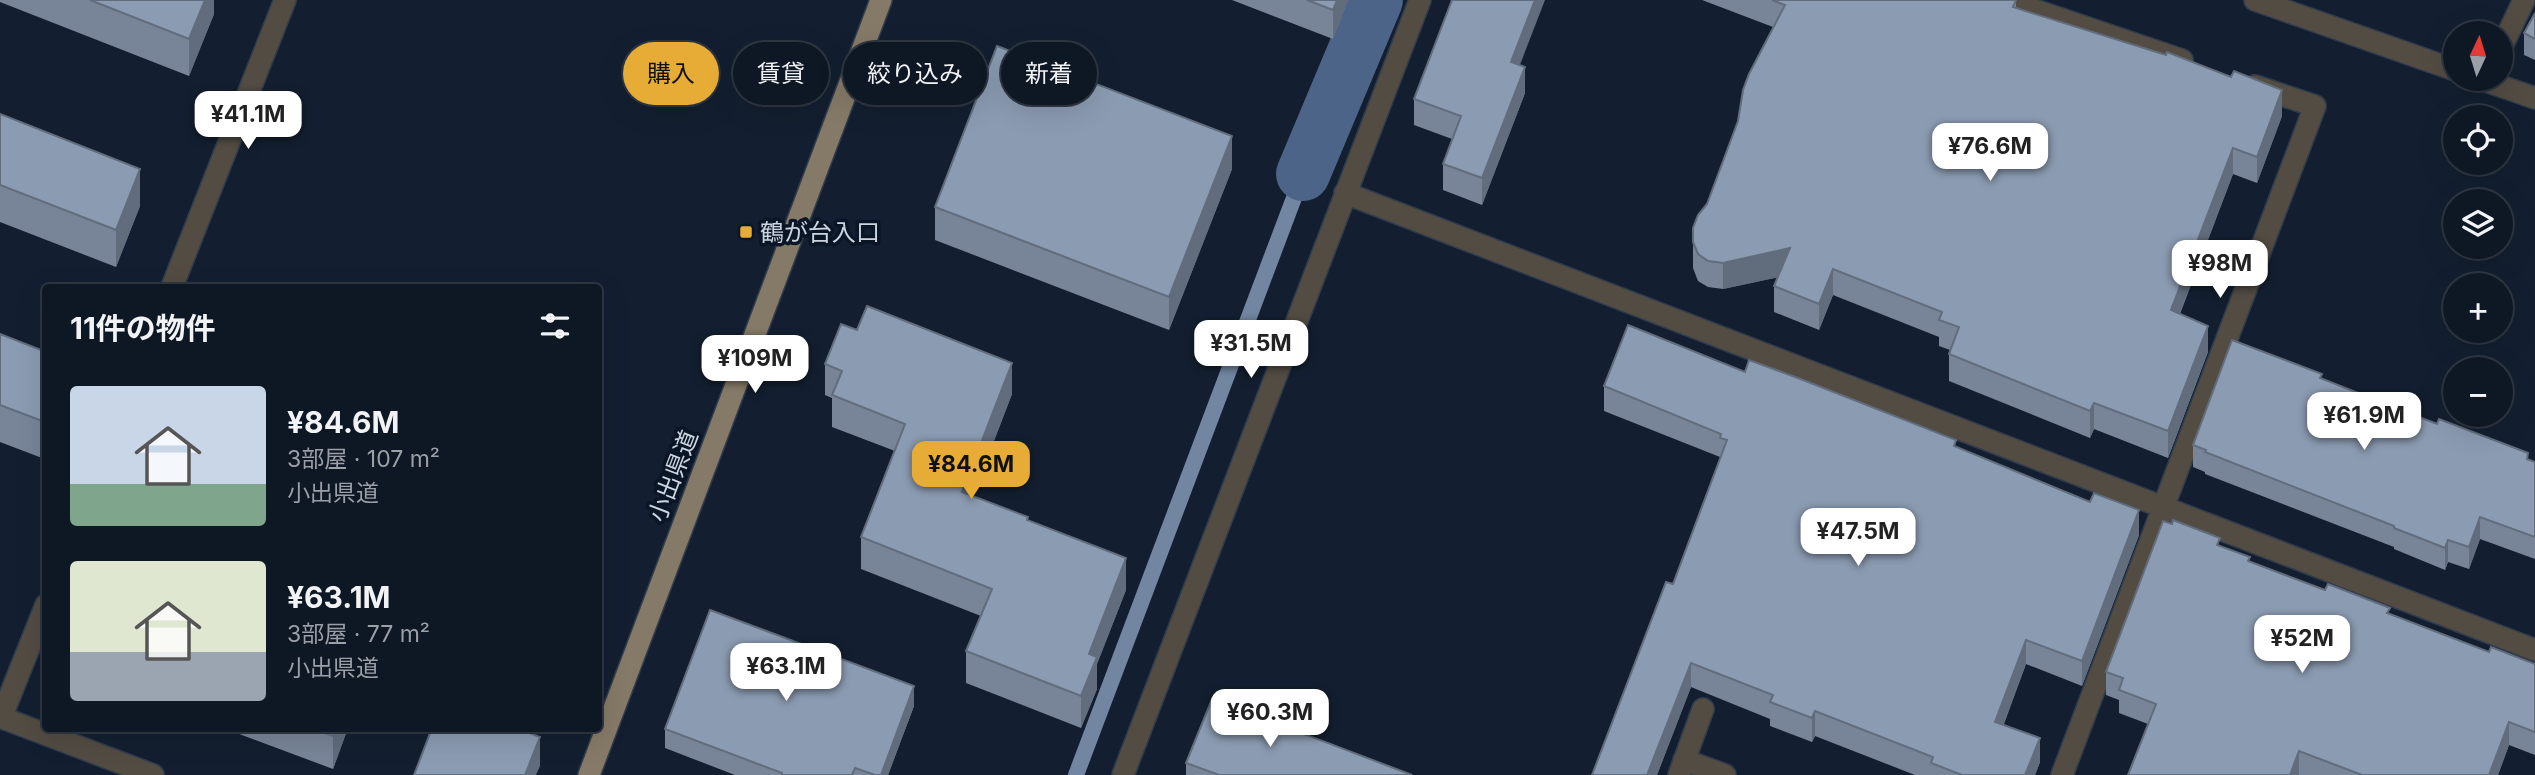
<!DOCTYPE html>
<html lang="ja">
<head>
<meta charset="utf-8">
<style>
  :root { --surface:#0e1724; --page:#1c2431; --text:#f1f3f6; --muted:#9b9fa6; --line:#2e3641; --accent:#e7ac36 }
  body { margin:0; font-family:Inter,"Noto Sans JP",sans-serif; background:var(--page); color:var(--text); height:100vh; display:flex; flex-direction:column; font-size:26px; white-space:nowrap }
  * { box-sizing:border-box; margin:0 }
  p { font-size:23px; color:var(--muted) }
  .icon { flex:none; width:38px; height:38px; fill:none; stroke:currentColor; stroke-width:2; stroke-linecap:round; stroke-linejoin:round }
  .map { position:relative; flex:1; overflow:hidden }
  .details { position:absolute; left:42px; top:284px; width:560px; height:448px; display:flex; flex-direction:column; background:var(--surface); border-radius:7px; box-shadow:0 7px 28px #0002,0 0 0 2px var(--line) }
  .details>* { flex:none }
  .top-card { position:absolute; left:623px; top:42px; width:665px; height:63px; display:flex; gap:14px }
  .needle { width:46px; rotate:4deg }
  .buttons { position:absolute; left:2443px; top:21px; display:grid; gap:14px }
  .buttons a { display:grid; place-items:center; width:70px; height:70px; border-radius:50%; background:var(--surface); box-shadow:0 7px 28px #0002,0 0 0 2px var(--line); font-size:35px }
  .price { position:absolute; translate:-50% -60px; padding:0 16px; border-radius:14px; background:#fff; color:#222; font-size:23px; line-height:46px; filter:drop-shadow(0 2px 4px #0008) }
  .price::after { content:''; position:absolute; left:50%; top:42px; width:21px; height:16px; margin-left:-10px; background:inherit; clip-path:polygon(0 0,100% 0,50% 100%) }
  .price.selected { background:var(--accent); color:#111 }
  ul { padding:0; list-style:none }
  li { display:flex; align-items:center; gap:21px; height:175px; padding:0 28px }
  li span { display:grid; place-items:center; flex:none; width:196px; height:140px; border-radius:7px; color:#555 }
  li>.icon { margin-inline-start:auto }
  span .icon { width:84px; height:84px; fill:#fffc; stroke-width:1 }
  li b { font-size:30px }
  h2 { display:flex; justify-content:space-between; align-items:center; height:84px; padding:0 28px; font-size:30px }
  .tag { padding:0 24px; border-radius:32px; background:var(--surface); box-shadow:0 7px 28px #0002,0 0 0 2px var(--line); font-size:24px; line-height:63px }
  .tag.selected { background:var(--accent); color:#111 }
  .map>svg:first-child { display:block }
</style>
</head>
<body>
<div class="map">
<svg width="2535" height="775" viewBox="0 0 2535 775">
  <rect width="100%" height="100%" fill="#131f30"/>
  <g fill="none" stroke-linecap="round" stroke-linejoin="round">
    <path stroke="#7286a2" stroke-width="16" d="M 1076,775 L 1303,174"/>
    <path stroke="#4b6488" stroke-width="54" d="M 1303,174 L 1376,0"/>
    <g stroke="#313c4c" stroke-width="24">
      <path id="minor" d="M 2005,0 L 2182,60
        M 2255,0 L 2455,70
        M 2501,48 L 2524,0
        M 2480,79 L 2535,98
        M 1345,193 L 2535,650
        M 172,287 L 285,0
        M 0,717 L 153,775
        M 1,718 L 46,605
        M 1684,760 L 1725,775
        M 1123,775 L 1420,0
        M 1679,775 L 1703,709
        M 2062,775 L 2315,106 L 2255,86"/>
    </g>
    <g stroke="#313c4c" stroke-width="24">
      <path id="major" d="M 589,775 L 881,0"/>
    </g>
    <use href="#minor" stroke="#524c43" stroke-width="21"/>
    <use href="#major" stroke="#857a67" stroke-width="21"/>
  </g>
  <path fill="#788598" d="M 0,0 L 214,0 L 214,14 L 189,76 L 0,2 Z
    M 1232,0 L 1348,0 L 1333,39 Z
    M 1702,0 L 2016,0 L 2016,8 L 2282,116 L 2257,183 L 2233,174 L 2180,314 L 2208,352 L 2168,458 L 2094,429 L 2090,438 L 1949,381 L 1949,354 L 1950,350 L 1939,346 L 1939,337 L 1833,295 L 1819,330 L 1774,312 L 1774,286 L 1778,277 L 1723,289 L 1708,287 L 1698,281 L 1693,268 L 1693,228 L 1707,204 L 1773,27 Z
    M 2535,13 L 2535,60 L 2524,55 L 2524,33 Z
    M 1520,65 L 1525,93 L 1482,205 L 1443,190 L 1443,164 L 1452,139 L 1414,125 L 1414,99 Z
    M 0,114 L 140,206 L 116,267 L 0,222 Z
    M 1232,169 L 1169,330 L 935,240 L 935,207 Z
    M 0,334 L 46,352 L 42,458 L 0,442 Z
    M 825,364 L 1012,394 L 973,496 L 1028,520 L 1126,590 L 1097,664 L 1097,689 L 1081,728 L 966,683 L 966,651 L 981,616 L 861,569 L 861,537 L 895,451 L 832,427 L 832,398 L 825,395 Z
    M 1745,372 L 1956,446 L 2139,535 L 2082,686 L 2026,664 L 2004,724 L 2040,762 L 2035,775 L 1915,775 L 1815,736 L 1812,742 L 1770,726 L 1770,719 L 1691,687 L 1657,775 L 1592,775 L 1673,584 L 1720,460 L 1720,457 L 1604,411 L 1604,386 Z
    M 2322,379 L 2535,462 L 2535,559 L 2480,539 L 2469,569 L 2448,562 L 2445,570 L 2394,549 L 2394,547 L 2205,474 L 2205,472 L 2193,467 L 2193,445 Z
    M 2220,546 L 2250,561 L 2325,590 L 2489,652 L 2535,664 L 2535,755 L 2509,745 L 2498,775 L 2128,775 L 2148,724 L 2119,713 L 2119,700 L 2106,695 L 2106,672 Z
    M 914,706 L 888,775 L 735,775 L 665,748 L 665,729 Z
    M 223,728 L 348,728 L 333,769 Z
    M 1186,763 L 1412,775 L 1186,775 Z"/>
  <path fill="#616c7c" d="M 205,0 L 214,0 L 214,14 L 189,76 L 189,39 Z
    M 1337,0 L 1348,0 L 1333,39 L 1333,10 Z
    M 1535,0 L 1545,0 L 1511,88 L 1511,62 Z
    M 1525,67 L 1525,93 L 1482,205 L 1482,178 Z
    M 2282,90 L 2282,116 L 2257,183 L 2257,157 Z
    M 1232,136 L 1232,169 L 1169,330 L 1169,297 Z
    M 2233,148 L 2233,174 L 2171,336 L 2171,310 Z
    M 140,169 L 140,206 L 116,267 L 116,230 Z
    M 1790,248 L 1790,275 L 1723,289 L 1723,263 Z
    M 1833,269 L 1833,295 L 1819,330 L 1819,304 Z
    M 2208,326 L 2208,352 L 2168,458 L 2168,431 Z
    M 1012,363 L 1012,394 L 962,523 L 962,492 Z
    M 2094,403 L 2094,429 L 2090,438 L 2090,411 Z
    M 46,411 L 46,449 L 42,458 L 42,421 Z
    M 2139,510 L 2139,535 L 2082,686 L 2082,661 Z
    M 2480,517 L 2480,539 L 2469,569 L 2469,547 Z
    M 2448,540 L 2448,562 L 2445,570 L 2445,548 Z
    M 1126,558 L 1126,590 L 1097,664 L 1097,689 L 1081,728 L 1081,696 L 1089,654 Z
    M 2026,640 L 2026,664 L 1995,746 L 1995,722 Z
    M 1691,663 L 1691,687 L 1657,775 L 1647,775 Z
    M 914,686 L 914,706 L 888,775 L 881,775 Z
    M 1815,711 L 1815,736 L 1812,742 L 1812,718 Z
    M 2509,722 L 2509,745 L 2498,775 L 2489,775 Z
    M 336,728 L 348,728 L 333,769 L 333,736 Z
    M 540,737 L 540,766 L 536,775 L 525,775 Z
    M 2040,738 L 2040,762 L 2035,775 L 2025,775 Z
    M 2299,751 L 2299,775 L 2290,775 Z"/>
  <path fill="#8b9bb1" stroke="#616c7c" stroke-width="2" d="M 90,0 L 205,0 L 189,39 Z
    M 1307,0 L 1337,0 L 1333,10 Z
    M 1452,0 L 1535,0 L 1511,62 L 1525,67 L 1482,178 L 1443,164 L 1461,116 L 1414,99 Z
    M 1772,0 L 2016,0 L 2013,7 L 2166,55 L 2167,52 L 2231,77 L 2234,71 L 2282,90 L 2257,157 L 2233,148 L 2171,310 L 2208,326 L 2168,431 L 2094,403 L 2090,411 L 1949,354 L 1959,327 L 1939,320 L 1942,312 L 1833,269 L 1819,304 L 1774,286 L 1790,248 L 1723,263 L 1708,261 L 1698,254 L 1693,242 L 1693,228 L 1698,215 L 1707,204 L 1738,121 L 1743,90 L 1749,74 L 1785,5 Z
    M 2535,13 L 2535,39 L 2524,33 Z
    M 997,46 L 1232,136 L 1169,297 L 935,207 Z
    M 0,114 L 140,169 L 116,230 L 0,185 Z
    M 867,306 L 1012,363 L 962,492 L 1028,517 L 1027,520 L 1126,558 L 1089,654 L 1097,657 L 1081,696 L 966,651 L 992,589 L 861,537 L 905,424 L 832,395 L 842,371 L 825,364 L 841,324 L 857,330 Z
    M 1628,325 L 1745,372 L 1749,360 L 1798,378 L 1956,440 L 1954,446 L 2090,502 L 2094,493 L 2139,510 L 2082,661 L 2026,640 L 1995,722 L 2040,738 L 2025,775 L 1962,775 L 1931,763 L 1933,757 L 1815,711 L 1812,718 L 1770,702 L 1773,695 L 1691,663 L 1647,775 L 1592,775 L 1666,582 L 1673,584 L 1727,440 L 1720,438 L 1721,434 L 1604,386 Z
    M 0,334 L 46,352 L 46,411 L 42,421 L 0,405 Z
    M 2232,340 L 2322,374 L 2320,378 L 2437,424 L 2439,419 L 2528,453 L 2527,459 L 2535,462 L 2535,537 L 2480,517 L 2469,547 L 2448,540 L 2445,548 L 2394,528 L 2394,526 L 2205,452 L 2206,450 L 2193,445 Z
    M 2173,520 L 2220,538 L 2217,545 L 2250,557 L 2248,561 L 2325,590 L 2328,584 L 2390,608 L 2387,613 L 2489,652 L 2491,647 L 2535,664 L 2535,732 L 2509,722 L 2489,775 L 2362,775 L 2299,751 L 2290,775 L 2128,775 L 2156,704 L 2119,690 L 2123,678 L 2106,672 L 2163,521 L 2172,524 Z
    M 710,610 L 914,686 L 881,775 L 875,775 L 855,768 L 852,775 L 782,775 L 782,773 L 665,729 Z
    M 1212,699 L 1412,775 L 1219,775 L 1186,763 Z
    M 312,728 L 336,728 L 333,736 Z
    M 432,728 L 516,728 L 540,737 L 525,775 L 414,775 Z"/>
  <rect fill="#e7ac36" stroke="#0a1526" stroke-width="2.5" x="739" y="225" width="14" height="14" rx="3.5"/>
  <g text-anchor="middle" dominant-baseline="central" stroke-width="7" stroke-linejoin="round" paint-order="stroke">
    <g font-size="24" fill="#ccd4e0" stroke="#0a1526" text-anchor="start">
      <text x="760" y="232">鶴が台入口</text>
    </g>
    <g font-size="24" fill="#ccd4e0" stroke="#0a1526">
      <text transform="translate(673 476) rotate(-69)">小出県道</text>
    </g>
  </g>
</svg>
<div class="buttons">
<a><svg class="needle" viewBox="-14 -14 28 28"><path d="M0-13l5 13h-10z" fill="#e53935"/><path d="M0 13l5-13h-10z" fill="#9b9fa6"/></svg></a>
<a><svg class="icon" aria-label="locate" viewBox="0 0 24 24"><circle cx="12" cy="12" r="6"/><path d="M12 2v4M12 18v4M2 12h4M18 12h4"/></svg></a>
<a><svg class="icon" aria-label="layers" viewBox="0 0 24 24"><path d="M12 4l9 5-9 5-9-5zM3 14l9 5 9-5"/></svg></a>
<a>+</a>
<a>−</a>
</div>
<b class="price" style="left:248px;top:151px">¥41.1M</b>
<b class="price" style="left:1990px;top:183px">¥76.6M</b>
<b class="price" style="left:2220px;top:300px">¥98M</b>
<b class="price" style="left:1251px;top:380px">¥31.5M</b>
<b class="price" style="left:755px;top:395px">¥109M</b>
<b class="price" style="left:2364px;top:452px">¥61.9M</b>
<b class="price selected" style="left:971px;top:501px">¥84.6M</b>
<b class="price" style="left:1858px;top:568px">¥47.5M</b>
<b class="price" style="left:2302px;top:675px">¥52M</b>
<b class="price" style="left:786px;top:703px">¥63.1M</b>
<b class="price" style="left:1270px;top:749px">¥60.3M</b>
<div class="top-card">
<a class="tag selected">購入</a>
<a class="tag">賃貸</a>
<a class="tag">絞り込み</a>
<a class="tag">新着</a>
</div>
<section class="details">
<h2>11件の物件<svg class="icon" aria-label="filters" viewBox="0 0 24 24"><path d="M4 7h16M4 17h16"/><circle cx="9" cy="7" r="2"/><circle cx="15" cy="17" r="2"/></svg></h2>
<ul>
<li><span style="background:linear-gradient(#c9d6e8 70%,#7fa58c 0)"><svg class="icon" aria-label="home" viewBox="0 0 24 24"><path d="M3 11l9-7 9 7M6 9v11h12V9"/></svg></span><div><b>¥84.6M</b><p>3部屋 · 107 m²</p><p>小出県道</p></div></li>
<li><span style="background:linear-gradient(#dfe7d0 65%,#9aa5b1 0)"><svg class="icon" aria-label="home" viewBox="0 0 24 24"><path d="M3 11l9-7 9 7M6 9v11h12V9"/></svg></span><div><b>¥63.1M</b><p>3部屋 · 77 m²</p><p>小出県道</p></div></li>
</ul>
</section>
</div>
</body>
</html>
